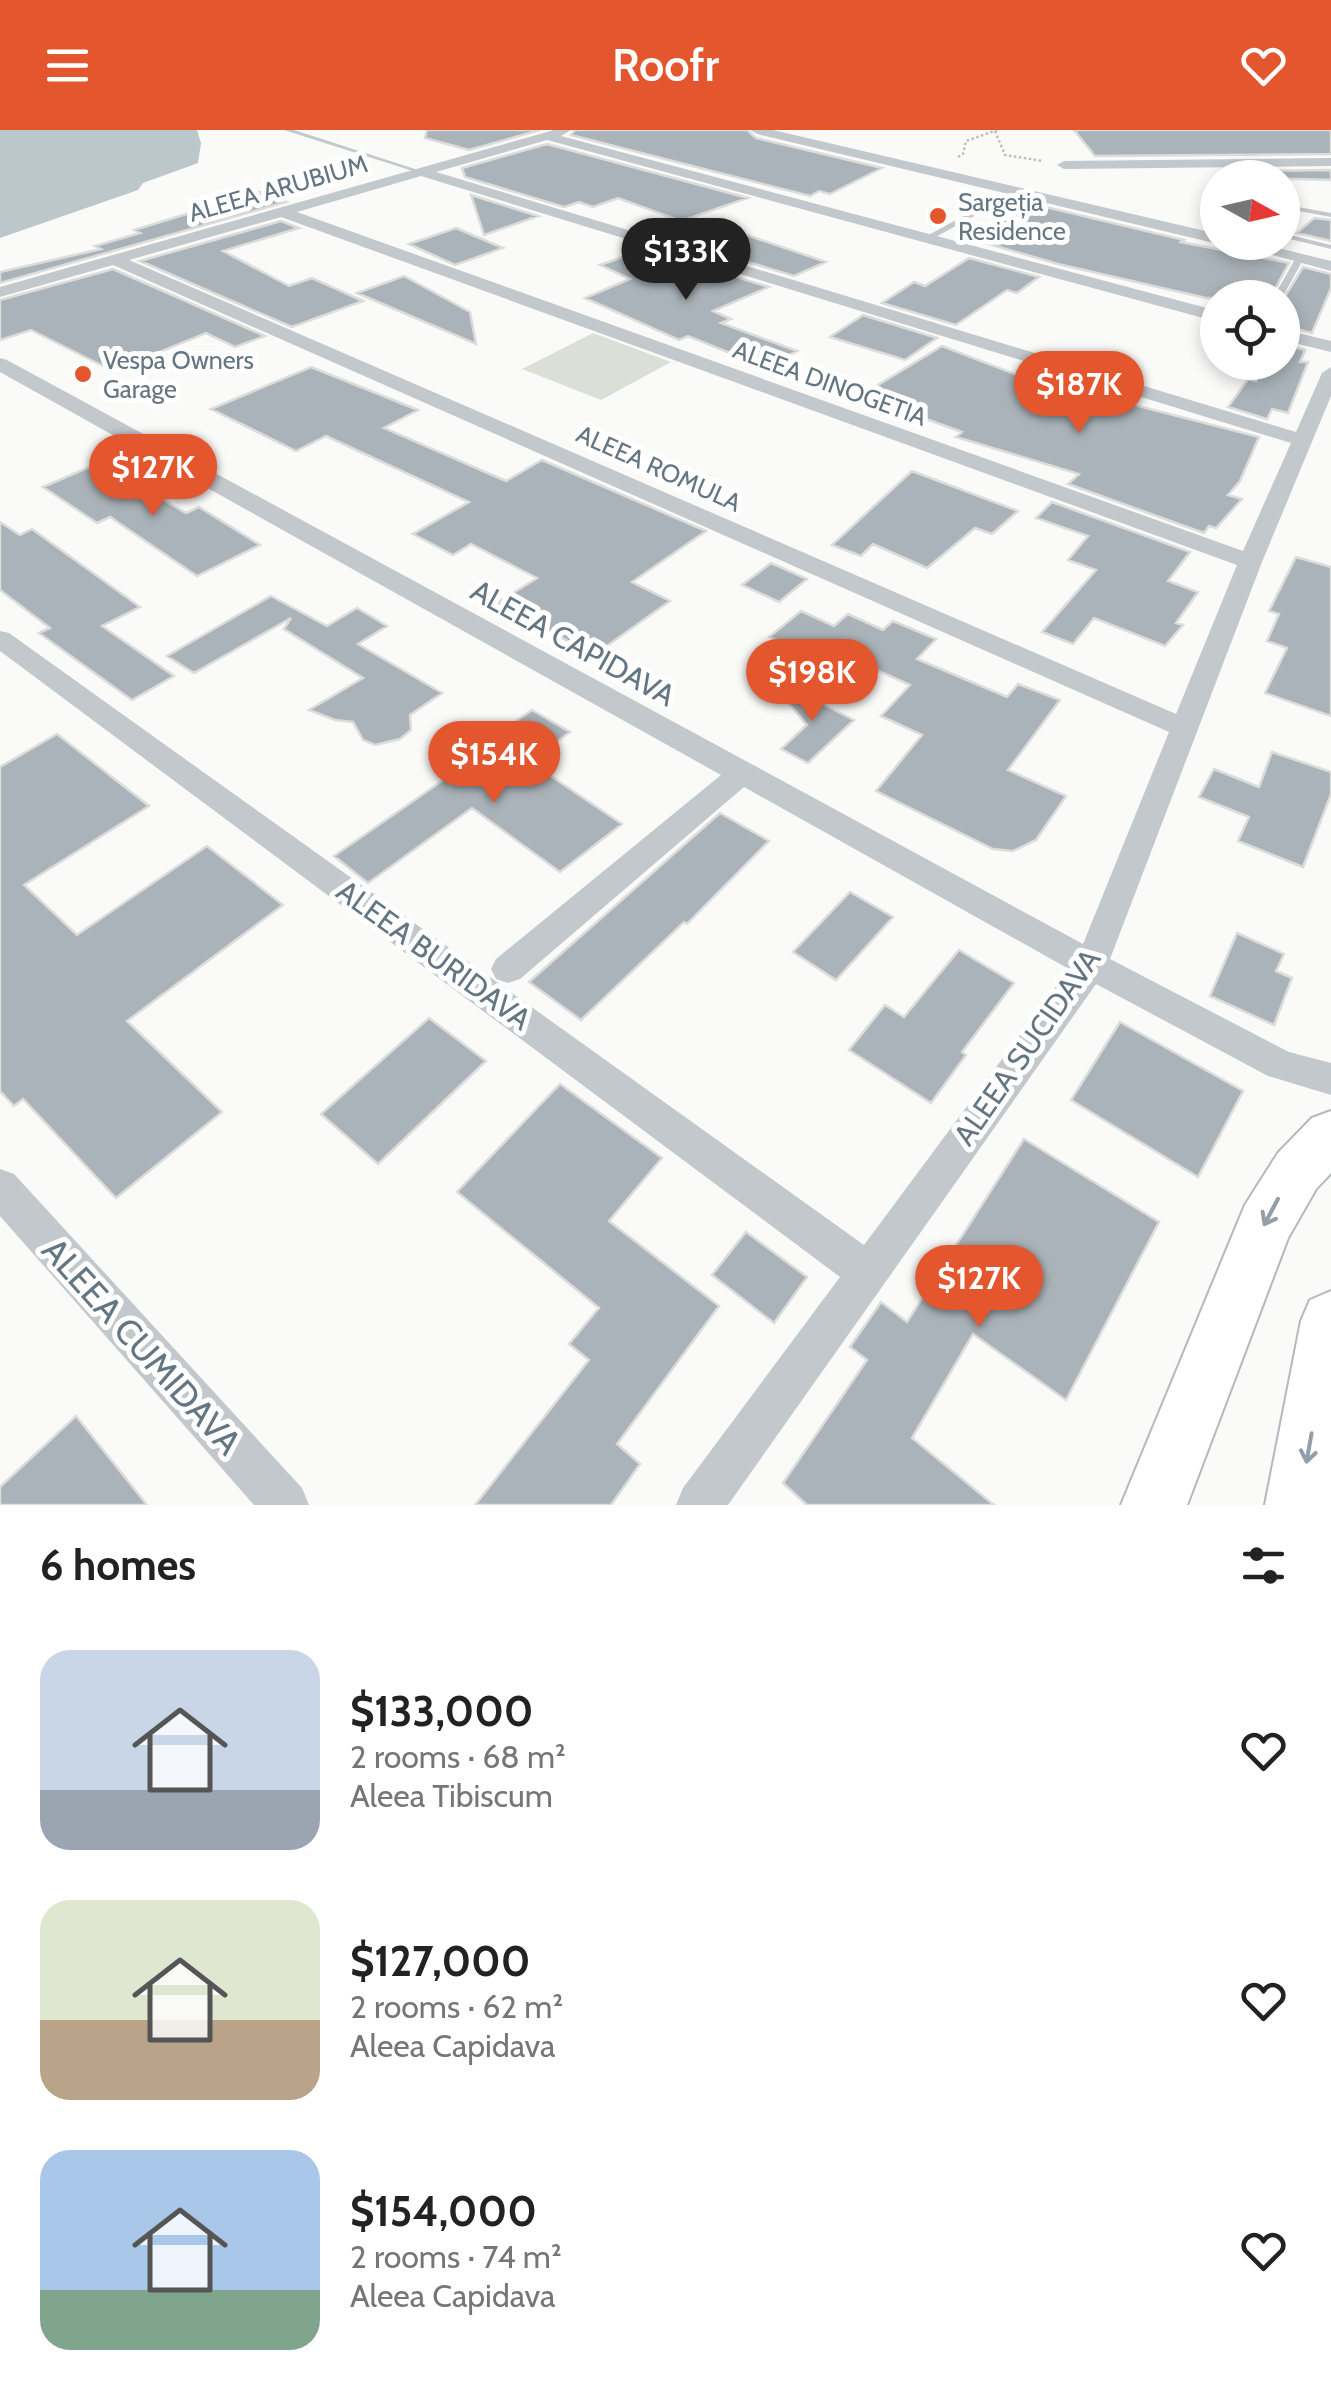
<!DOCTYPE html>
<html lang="en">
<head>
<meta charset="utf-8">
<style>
  :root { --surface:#fff; --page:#f6f6f6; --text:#222; --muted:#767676; --accent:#e4572e }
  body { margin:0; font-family:Cabin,sans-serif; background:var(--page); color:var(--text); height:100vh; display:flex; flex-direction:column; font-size:38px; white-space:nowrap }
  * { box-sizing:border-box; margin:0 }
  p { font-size:32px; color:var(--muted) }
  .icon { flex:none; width:55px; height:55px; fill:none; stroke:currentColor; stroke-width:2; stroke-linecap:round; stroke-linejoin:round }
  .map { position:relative; height:1375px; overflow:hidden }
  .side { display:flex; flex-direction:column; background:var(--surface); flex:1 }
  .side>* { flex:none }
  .needle { width:65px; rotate:98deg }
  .buttons { position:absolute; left:1200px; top:30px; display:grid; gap:20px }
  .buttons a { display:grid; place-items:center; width:100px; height:100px; border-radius:50%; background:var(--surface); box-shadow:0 5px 15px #0003; font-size:50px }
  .price { position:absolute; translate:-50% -85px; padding:0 22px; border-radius:35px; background:var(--accent); color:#fff; font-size:32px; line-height:65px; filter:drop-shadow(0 2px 5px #0008) }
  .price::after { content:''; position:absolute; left:50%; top:60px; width:30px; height:22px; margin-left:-15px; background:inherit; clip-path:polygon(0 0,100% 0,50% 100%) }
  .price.on { background:#222; color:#fff }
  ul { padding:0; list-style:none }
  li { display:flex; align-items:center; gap:30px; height:250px; padding:0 40px }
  li span { display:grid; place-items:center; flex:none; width:280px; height:200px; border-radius:30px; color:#555 }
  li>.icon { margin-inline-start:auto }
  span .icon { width:120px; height:120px; fill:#fffc; stroke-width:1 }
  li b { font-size:42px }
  h2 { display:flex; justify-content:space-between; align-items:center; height:120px; padding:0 40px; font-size:42px }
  header { display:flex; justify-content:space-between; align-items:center; height:130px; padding:0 40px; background:var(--accent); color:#fff; font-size:45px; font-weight:600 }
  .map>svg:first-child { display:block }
</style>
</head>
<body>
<header><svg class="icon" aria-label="menu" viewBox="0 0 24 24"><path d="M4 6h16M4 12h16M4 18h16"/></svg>Roofr<svg class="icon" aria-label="heart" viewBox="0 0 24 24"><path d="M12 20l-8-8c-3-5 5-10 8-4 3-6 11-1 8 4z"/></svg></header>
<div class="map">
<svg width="1331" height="1375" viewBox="0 0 1331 1375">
  <rect width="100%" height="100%" fill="#fafaf8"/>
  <path fill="#dadfd7" d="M 593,203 L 671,232 L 601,270 L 522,239 Z"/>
  <path fill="#bbc7cb" d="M 0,0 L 197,0 L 201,13 L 198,33 L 143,53 L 138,60 L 0,108 Z"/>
  <path fill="#aab3b9" stroke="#dcdcda" stroke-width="2.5" d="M 427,0 L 540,0 L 469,20 L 425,8 Z
    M 575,0 L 747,0 L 756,8 L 882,38 L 830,64 L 819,61 L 810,66 L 571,5 Z
    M 1074,0 L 1331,0 L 1331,24 L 1095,26 Z
    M 547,14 L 748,68 L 681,91 L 618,68 L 593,77 L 579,72 L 564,77 L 465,47 L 462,38 Z
    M 1331,40 L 1331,50 L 1263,48 L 1257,41 Z
    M 259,62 L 286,72 L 0,153 L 0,142 L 101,119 L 95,116 L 140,103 L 134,100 Z
    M 471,65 L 538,86 L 484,105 Z
    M 1029,73 L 1184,110 L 1181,112 L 1289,133 L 1270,168 L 1206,168 L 1058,134 L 968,108 Z
    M 1314,88 L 1331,90 L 1331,111 L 1297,103 Z
    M 281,91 L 299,98 L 223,121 L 289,156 L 312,148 L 363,171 L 292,197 L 140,131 Z
    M 714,94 L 826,132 L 794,146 L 672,109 Z
    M 456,98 L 503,118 L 455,135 L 409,114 Z
    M 645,119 L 769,157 L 713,181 L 731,189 L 721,193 L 797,221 L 765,237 L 688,206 L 679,210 L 585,168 L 630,149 L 600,135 Z
    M 969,128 L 1039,147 L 1017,163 L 1007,160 L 956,195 L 882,173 L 914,152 L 925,156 Z
    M 1303,137 L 1331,144 L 1331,158 L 1312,203 L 1282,195 L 1282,171 Z
    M 113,139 L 265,206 L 235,217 L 206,203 L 113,241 L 31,200 L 0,210 L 0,170 Z
    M 404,146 L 470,182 L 476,214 L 357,163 Z
    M 863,185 L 937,208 L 905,230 L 830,207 Z
    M 1282,214 L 1305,220 L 1300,232 L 1308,232 L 1288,283 L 1272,279 L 1267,289 L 1228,277 L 1248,249 L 1256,251 L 1263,232 L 1282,232 Z
    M 942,216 L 1033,251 L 1039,247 L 1080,263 L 1087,259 L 1119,271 L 1259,307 L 1240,351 L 1228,365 L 1242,369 L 1216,398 L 1209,396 L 1204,403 L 1068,354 L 1079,344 L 956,307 L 962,302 L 893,277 L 883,283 L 852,271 Z
    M 311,237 L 418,280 L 384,298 L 506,351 L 542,330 L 706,401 L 632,452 L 670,471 L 594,525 L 497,473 L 537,448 L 471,414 L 453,425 L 413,404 L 469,372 L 326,306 L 296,321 L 211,279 Z
    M 99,333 L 186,383 L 199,377 L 260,415 L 197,446 L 110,387 L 97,393 L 43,357 Z
    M 912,341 L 1018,381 L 992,404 L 975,398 L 927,438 L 873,414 L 861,426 L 832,415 Z
    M 1052,372 L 1190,422 L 1168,451 L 1198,462 L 1176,493 L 1183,495 L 1165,516 L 1094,488 L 1073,514 L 1042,502 L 1096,440 L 1068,430 L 1088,406 L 1036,388 Z
    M 0,392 L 20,405 L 32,399 L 140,477 L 102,496 L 174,546 L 132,570 L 39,503 L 50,498 L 0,460 Z
    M 1296,427 L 1331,437 L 1331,586 L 1265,563 L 1287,518 L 1267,511 L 1279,484 L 1269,481 Z
    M 771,433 L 807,449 L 779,472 L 742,455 Z
    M 271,466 L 327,496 L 357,478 L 387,496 L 358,514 L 442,563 L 410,585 L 411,600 L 400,609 L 375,615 L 363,610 L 353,592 L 335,590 L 309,580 L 363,548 L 284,499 L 291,488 L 194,543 L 167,526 Z
    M 801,481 L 834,496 L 848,484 L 883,500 L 893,491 L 936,509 L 917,529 L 1007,567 L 1018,554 L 1060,570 L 1008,640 L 1066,666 L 1036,710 L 1013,721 L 993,719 L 876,661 L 922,605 L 881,586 L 910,555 L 841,524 L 828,535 L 769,507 Z
    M 766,546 L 854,590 L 808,633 L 781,619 L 807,595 Z
    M 532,580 L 570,602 L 530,632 L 622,694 L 560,742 L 472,678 L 368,753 L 334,726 L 488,619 L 482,615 Z
    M 57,604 L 149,676 L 24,755 L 77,805 L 207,716 L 283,775 L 127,891 L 222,982 L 116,1068 L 23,969 L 14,976 L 0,961 L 0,637 Z
    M 1272,622 L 1331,642 L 1331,664 L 1303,737 L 1238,711 L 1249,687 L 1199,667 L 1214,639 L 1259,657 Z
    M 720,683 L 769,711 L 687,794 L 684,792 L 581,890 L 529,852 Z
    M 850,762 L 893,787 L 836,850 L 793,822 Z
    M 1237,803 L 1284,824 L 1276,841 L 1292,848 L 1274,895 L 1210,866 Z
    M 959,820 L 1014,853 L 962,922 L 966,925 L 931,973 L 849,920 L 885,875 L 904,887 Z
    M 429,888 L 486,931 L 378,1034 L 321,984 Z
    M 1120,892 L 1243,961 L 1198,1047 L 1071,970 Z
    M 560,954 L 662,1028 L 609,1091 L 719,1176 L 617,1314 L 640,1334 L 611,1375 L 475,1375 L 589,1230 L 569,1214 L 599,1178 L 457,1062 Z
    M 1024,1009 L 1159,1092 L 1066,1270 L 973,1204 L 912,1308 L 994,1375 L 807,1375 L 783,1353 L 867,1230 L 850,1217 L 881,1172 L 907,1192 Z
    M 746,1102 L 807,1147 L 774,1193 L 712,1145 Z
    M 76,1286 L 147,1375 L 0,1375 L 0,1357 Z"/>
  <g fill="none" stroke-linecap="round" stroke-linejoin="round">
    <g stroke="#b3babf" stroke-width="4">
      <path id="secondary" d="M 1331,981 L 1331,1043 L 1316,1059 L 1288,1108 L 1187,1375 L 1121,1375 L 1245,1075 L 1278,1023 L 1312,988 Z
        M 1331,1161 L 1331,1375 L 1265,1375 L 1301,1191 L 1310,1170 Z"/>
    </g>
    <path stroke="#bbbfc2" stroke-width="2.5" stroke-dasharray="2.5 2.5" stroke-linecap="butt" d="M 995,1 L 1005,25 L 1043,31
      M 958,27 L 963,24 L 966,11 L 997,0"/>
    <path fill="#c3c8cc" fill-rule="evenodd" d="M 284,0 L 294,0 L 421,41 L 416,42 Z
      M 1298,77 L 1331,83 L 1331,87 L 1299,81 L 1282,90 L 1282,85 Z
      M 969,83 L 976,85 L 930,110 L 923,108 Z
      M 1282,103 L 1331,115 L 1331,119 L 1282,107 Z
      M 1297,126 L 1304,128 L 1282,168 L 1273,168 Z"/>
    <path fill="#c3c8cc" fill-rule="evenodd" d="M 554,0 L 571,0 L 561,6 L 1218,181 L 1218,192 L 547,10 L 436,42 L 1296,302 L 1322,243 L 1331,237 L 1331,266 L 1262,432 L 1110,829 L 1289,922 L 1331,933 L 1331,965 L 1268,946 L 1096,854 L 728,1375 L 676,1375 L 683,1358 L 840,1147 L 0,521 L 0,501 L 9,503 L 864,1115 L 1069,839 L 744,657 L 520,849 L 508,853 L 496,849 L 491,839 L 496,829 L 721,645 L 0,242 L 0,228 L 7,230 L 1083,814 L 1169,602 L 113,135 L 0,167 L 0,157 ZM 421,46 L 1291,313 L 1243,421 L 297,82 ZM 281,87 L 1237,435 L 1176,584 L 129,130 Z
      M 751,0 L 773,0 L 1218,104 L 1218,112 L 1223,112 L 1218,114 L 757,4 Z
      M 1331,28 L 1331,36 L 1064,39 L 1057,35 L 1064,31 Z
      M 1226,112 L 1254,112 L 1331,131 L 1331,141 Z
      M 1282,199 L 1331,211 L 1331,222 L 1282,210 Z
      M 0,1039 L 14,1044 L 302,1358 L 309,1375 L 254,1375 L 0,1086 Z"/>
    <use href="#secondary" fill="#fff" fill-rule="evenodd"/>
  </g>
  <defs><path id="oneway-shaft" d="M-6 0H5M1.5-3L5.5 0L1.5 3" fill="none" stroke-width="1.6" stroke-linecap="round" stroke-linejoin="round" transform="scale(2.5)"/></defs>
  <g stroke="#939fa8">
    <use href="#oneway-shaft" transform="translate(1271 1082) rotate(118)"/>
    <use href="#oneway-shaft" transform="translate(1309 1318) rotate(100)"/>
  </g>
  <g fill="#e4572e" stroke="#fff" stroke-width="4">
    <circle cx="938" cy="86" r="10"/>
    <circle cx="83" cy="244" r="10"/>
  </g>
  <g text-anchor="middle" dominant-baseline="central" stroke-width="10" stroke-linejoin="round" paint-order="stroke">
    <g font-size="25" fill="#657683" stroke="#fff">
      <text transform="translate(278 58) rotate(-16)">ALEEA ARUBIUM</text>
      <text transform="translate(830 253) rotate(20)">ALEEA DINOGETIA</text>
      <text transform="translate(659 338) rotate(24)">ALEEA ROMULA</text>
    </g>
    <g font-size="25" fill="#657683" stroke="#fff" text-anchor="start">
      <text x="958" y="72">Sargeția<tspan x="958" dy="29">Residence</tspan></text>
      <text x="103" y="230">Vespa Owners<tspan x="103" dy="29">Garage</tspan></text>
    </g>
    <g font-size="30" fill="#657683" stroke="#fff">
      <text transform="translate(573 513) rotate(29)">ALEEA CAPIDAVA</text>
      <text transform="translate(434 825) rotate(36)">ALEEA BURIDAVA</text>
      <text transform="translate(1027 917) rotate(-55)">ALEEA SUCIDAVA</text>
    </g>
    <g font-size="35" fill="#657683" stroke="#fff">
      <text transform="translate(142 1216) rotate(48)">ALEEA CUMIDAVA</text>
    </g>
  </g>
</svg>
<div class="buttons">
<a><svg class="needle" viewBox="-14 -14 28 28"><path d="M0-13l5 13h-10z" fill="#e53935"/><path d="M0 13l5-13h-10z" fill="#767676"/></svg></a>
<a><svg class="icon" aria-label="locate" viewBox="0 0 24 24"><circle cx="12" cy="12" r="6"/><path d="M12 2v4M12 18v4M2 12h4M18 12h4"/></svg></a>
</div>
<b class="price on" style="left:686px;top:173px">$133K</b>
<b class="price" style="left:1079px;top:306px">$187K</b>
<b class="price" style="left:153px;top:389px">$127K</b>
<b class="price" style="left:812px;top:594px">$198K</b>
<b class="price" style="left:494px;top:676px">$154K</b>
<b class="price" style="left:979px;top:1200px">$127K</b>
</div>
<section class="side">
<h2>6 homes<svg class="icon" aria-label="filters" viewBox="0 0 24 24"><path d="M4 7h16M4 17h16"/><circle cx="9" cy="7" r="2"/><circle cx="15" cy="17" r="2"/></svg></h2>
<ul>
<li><span style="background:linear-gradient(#c9d6e8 70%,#9aa5b1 0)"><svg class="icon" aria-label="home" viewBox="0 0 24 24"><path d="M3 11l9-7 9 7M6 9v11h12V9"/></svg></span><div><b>$133,000</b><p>2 rooms · 68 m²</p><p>Aleea Tibiscum</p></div><svg class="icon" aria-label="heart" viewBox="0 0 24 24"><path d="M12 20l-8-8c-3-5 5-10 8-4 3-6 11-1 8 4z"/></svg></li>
<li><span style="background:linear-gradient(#dfe7d0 60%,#b9a48a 0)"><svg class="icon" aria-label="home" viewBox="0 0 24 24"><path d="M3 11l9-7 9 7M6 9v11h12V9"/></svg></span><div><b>$127,000</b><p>2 rooms · 62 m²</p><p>Aleea Capidava</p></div><svg class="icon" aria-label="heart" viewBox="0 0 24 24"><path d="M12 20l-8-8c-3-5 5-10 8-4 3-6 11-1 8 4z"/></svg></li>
<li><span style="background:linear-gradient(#a9c7e8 70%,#7fa58c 0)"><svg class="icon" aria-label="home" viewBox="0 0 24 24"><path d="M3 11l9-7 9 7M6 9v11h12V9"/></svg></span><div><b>$154,000</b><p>2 rooms · 74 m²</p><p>Aleea Capidava</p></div><svg class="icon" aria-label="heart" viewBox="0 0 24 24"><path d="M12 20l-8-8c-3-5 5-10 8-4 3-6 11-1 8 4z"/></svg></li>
</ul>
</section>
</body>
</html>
